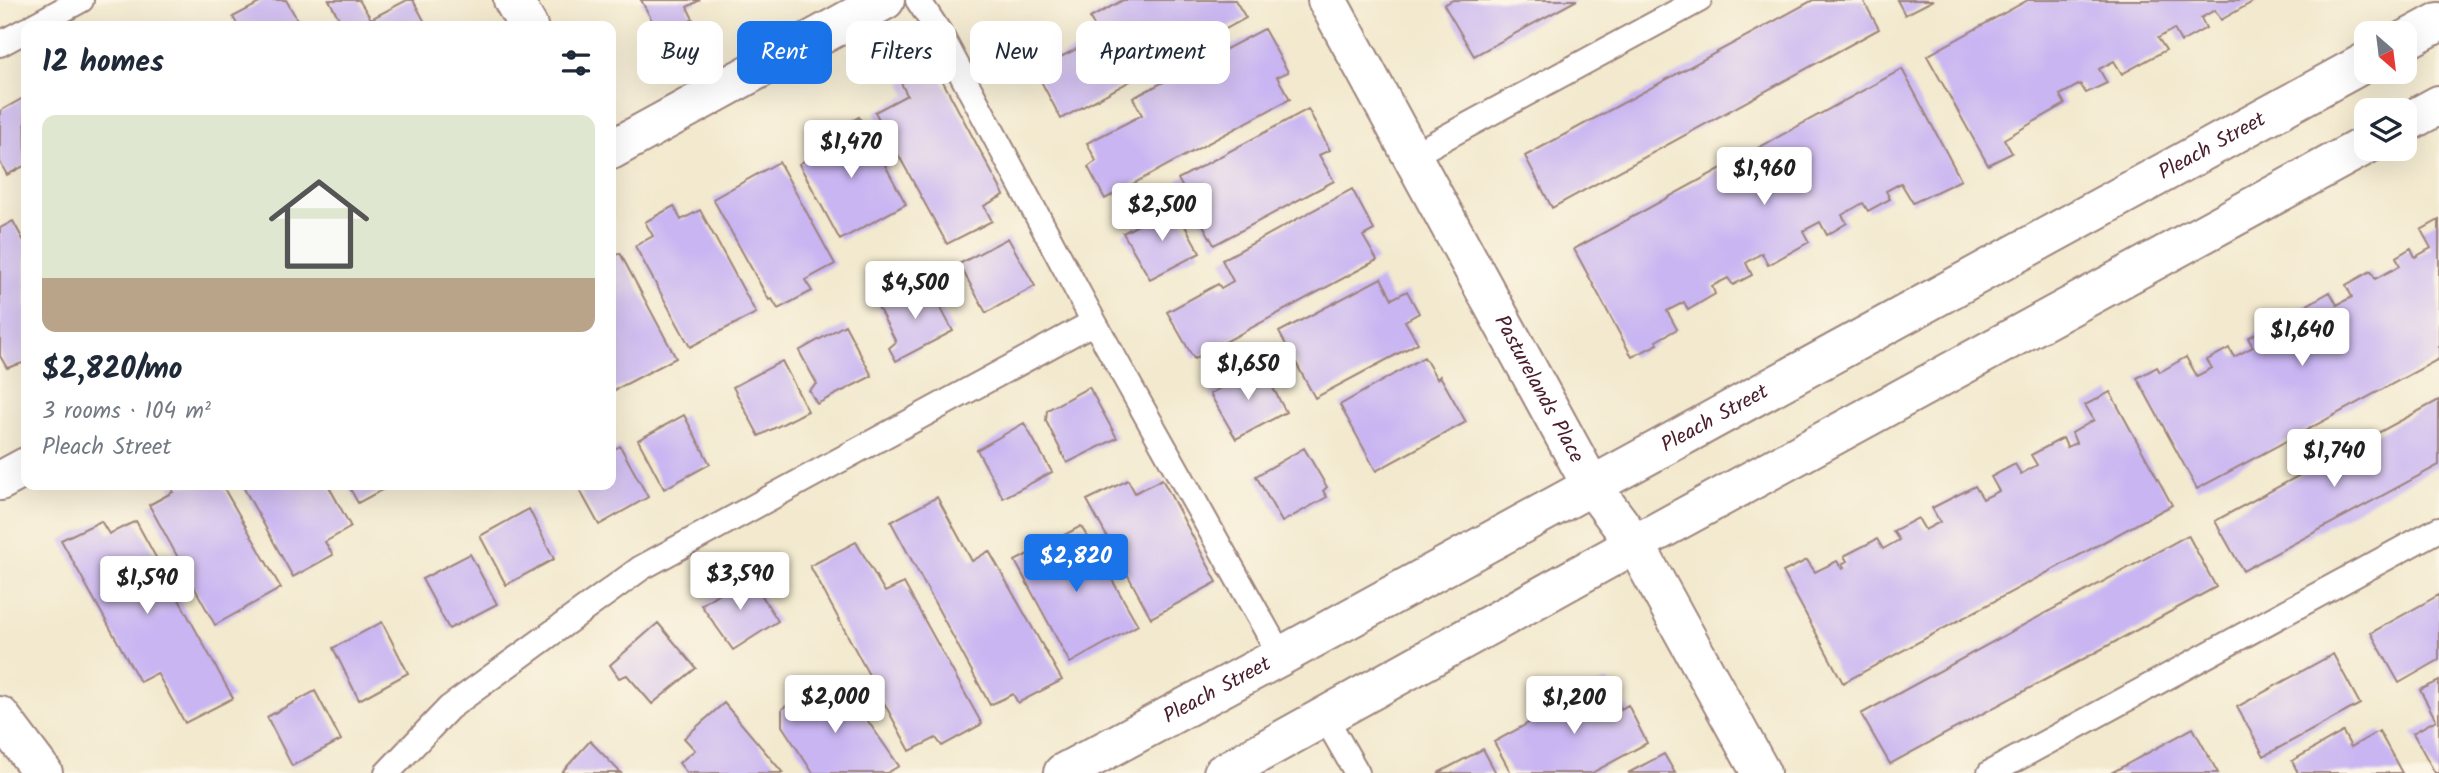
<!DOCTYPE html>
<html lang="en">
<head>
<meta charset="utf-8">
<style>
  :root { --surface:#fff; --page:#f2f2f3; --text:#1f2937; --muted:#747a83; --accent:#1a73e8 }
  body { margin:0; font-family:Kalam,sans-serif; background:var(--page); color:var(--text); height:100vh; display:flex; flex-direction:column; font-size:26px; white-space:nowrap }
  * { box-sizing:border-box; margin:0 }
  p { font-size:23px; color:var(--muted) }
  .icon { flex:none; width:38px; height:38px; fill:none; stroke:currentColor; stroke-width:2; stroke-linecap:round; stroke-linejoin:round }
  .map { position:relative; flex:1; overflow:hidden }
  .drawer { position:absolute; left:21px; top:21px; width:595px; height:469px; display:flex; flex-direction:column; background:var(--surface); border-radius:14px; box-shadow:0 7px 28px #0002 }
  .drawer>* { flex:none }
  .banner { position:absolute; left:637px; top:21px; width:665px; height:63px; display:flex; gap:14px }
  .needle { width:46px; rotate:152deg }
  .fabs { position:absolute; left:2354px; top:21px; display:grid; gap:14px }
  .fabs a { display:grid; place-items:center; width:63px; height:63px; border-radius:14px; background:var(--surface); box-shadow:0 7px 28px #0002; font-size:35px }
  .price { position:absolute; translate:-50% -60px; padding:0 16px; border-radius:7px; background:#fff; color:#222; font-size:23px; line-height:46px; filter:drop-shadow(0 2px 4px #0008) }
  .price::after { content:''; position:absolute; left:50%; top:42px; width:21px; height:16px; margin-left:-10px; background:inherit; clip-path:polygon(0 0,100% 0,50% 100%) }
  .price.active { background:var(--accent); color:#fff }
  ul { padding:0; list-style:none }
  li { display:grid; align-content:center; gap:14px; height:371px; padding:0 21px }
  li span { display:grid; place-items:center; height:217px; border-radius:14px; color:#555 }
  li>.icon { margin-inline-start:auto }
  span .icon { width:126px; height:126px; fill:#fffc; stroke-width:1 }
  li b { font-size:30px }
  h2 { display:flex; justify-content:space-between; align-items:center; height:84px; padding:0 21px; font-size:30px }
  .pill { padding:0 24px; border-radius:14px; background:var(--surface); box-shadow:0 7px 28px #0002; font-size:24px; line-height:63px }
  .pill.active { background:var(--accent); color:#fff }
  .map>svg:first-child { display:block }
</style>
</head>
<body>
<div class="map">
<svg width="2439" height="773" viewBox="0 0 2439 773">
  <rect width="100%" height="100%" fill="#fcf5e5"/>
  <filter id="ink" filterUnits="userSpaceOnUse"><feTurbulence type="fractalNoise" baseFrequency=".0143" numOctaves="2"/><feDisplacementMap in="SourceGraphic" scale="14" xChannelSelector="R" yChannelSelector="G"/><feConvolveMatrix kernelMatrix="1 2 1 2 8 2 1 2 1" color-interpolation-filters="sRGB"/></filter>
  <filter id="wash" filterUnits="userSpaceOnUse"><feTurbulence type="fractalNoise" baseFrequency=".00686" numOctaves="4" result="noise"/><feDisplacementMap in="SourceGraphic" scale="28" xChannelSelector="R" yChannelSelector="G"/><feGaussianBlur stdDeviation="1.57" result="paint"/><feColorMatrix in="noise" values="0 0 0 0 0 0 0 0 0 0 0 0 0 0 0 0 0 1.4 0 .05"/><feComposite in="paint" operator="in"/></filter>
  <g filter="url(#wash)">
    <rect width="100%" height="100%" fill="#f2e9ce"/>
    <g id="blocks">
      <path fill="#c9b5f2" d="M 265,0 L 286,0 L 301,26 L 238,26 L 233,17 Z
        M 329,0 L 359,0 L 371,19 L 407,0 L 413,0 L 427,26 L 343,26 Z
        M 641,0 L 700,0 L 687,7 L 693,19 L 661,37 Z
        M 1123,0 L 1235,0 L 1246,18 L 1061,119 L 1035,70 L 1086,44 L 1087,46 L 1101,39 L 1090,18 Z
        M 1453,0 L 1577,0 L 1474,56 L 1444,5 Z
        M 1813,0 L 1863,0 L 1879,29 L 1552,208 L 1525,156 Z
        M 1897,0 L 1934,0 L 1905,15 Z
        M 2028,0 L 2256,0 L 2221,20 L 2215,10 L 2201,18 L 2206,28 L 2181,42 L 2174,29 L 2158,38 L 2166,50 L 2122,74 L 2114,61 L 2099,69 L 2107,83 L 2086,93 L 2080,84 L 2060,95 L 2065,104 L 2004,139 L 2012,153 L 1988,165 L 1927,56 Z
        M 1264,29 L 1288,72 L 1277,77 L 1290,99 L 1105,199 L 1088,167 L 1096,161 L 1087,143 L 1142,115 L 1133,98 Z
        M 934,65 L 1004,195 L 984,206 L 992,221 L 947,244 L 875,112 L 907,95 L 901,83 Z
        M 1902,69 L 1961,180 L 1913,203 L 1901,183 L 1886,191 L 1890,199 L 1868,211 L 1863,203 L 1842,215 L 1847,223 L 1827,235 L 1820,222 L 1803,231 L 1809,242 L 1768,265 L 1762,253 L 1746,263 L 1752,275 L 1733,285 L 1728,278 L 1712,286 L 1715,294 L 1688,310 L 1684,302 L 1667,311 L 1677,329 L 1656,341 L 1658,344 L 1632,357 L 1574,249 Z
        M 25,97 L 26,165 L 7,175 L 0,162 L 0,111 Z
        M 1308,109 L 1330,150 L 1319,155 L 1334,181 L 1214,245 L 1178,179 Z
        M 859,117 L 906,204 L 840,240 L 799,164 L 821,151 L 816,142 Z
        M 779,162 L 835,264 L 805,280 L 812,291 L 778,309 L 772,299 L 769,300 L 713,199 Z
        M 1352,189 L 1374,230 L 1363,236 L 1377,260 L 1194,359 L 1167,312 L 1218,284 L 1221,288 L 1233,281 L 1222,260 Z
        M 674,206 L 681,220 L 700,210 L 756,313 L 690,347 L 635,246 L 653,236 L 645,222 Z
        M 1174,206 L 1200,253 L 1150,279 L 1123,233 Z
        M 2439,220 L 2439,359 L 2197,489 L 2137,378 L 2157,367 L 2160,372 L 2186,357 L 2197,376 L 2212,368 L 2207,360 L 2229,348 L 2234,357 L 2253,347 L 2248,338 L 2273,324 L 2279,337 L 2295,328 L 2288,316 L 2330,292 L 2337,305 L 2352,297 L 2346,285 L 2371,271 L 2375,279 L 2400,266 L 2396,257 L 2411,248 L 2415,257 L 2431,248 L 2421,230 Z
        M 13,221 L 26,245 L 26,362 L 7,368 L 0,356 L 0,228 Z
        M 1008,238 L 1035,286 L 986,313 L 959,264 Z
        M 620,253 L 676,358 L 611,392 L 611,258 Z
        M 1381,278 L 1392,299 L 1407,291 L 1419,313 L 1405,321 L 1418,343 L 1315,398 L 1279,332 Z
        M 927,282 L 953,331 L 896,361 L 889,348 L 896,342 L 878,307 Z
        M 845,325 L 872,376 L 817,404 L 809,390 L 817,384 L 799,351 Z
        M 1424,357 L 1437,379 L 1440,376 L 1466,422 L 1376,471 L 1340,405 Z
        M 782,361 L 808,411 L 759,436 L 733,387 Z
        M 1260,364 L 1286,412 L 1236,439 L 1210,394 Z
        M 1089,387 L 1117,438 L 1067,463 L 1046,421 L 1047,410 Z
        M 2110,392 L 2172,505 L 1843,683 L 1783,572 L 1807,560 L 1815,572 L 1837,561 L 1842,569 L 1844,568 L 1842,564 L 1847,561 L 1844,556 L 1877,539 L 1883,549 L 1899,540 L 1893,531 L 1918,518 L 1925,530 L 1940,522 L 1932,508 L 1975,486 L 1983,499 L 1999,491 L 1991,477 L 2015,464 L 2021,474 L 2037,465 L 2031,455 L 2063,438 L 2067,447 L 2076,443 L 2072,433 L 2094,420 L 2085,405 Z
        M 2439,400 L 2439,465 L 2243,571 L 2215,521 Z
        M 684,415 L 710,464 L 664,489 L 638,440 Z
        M 1024,423 L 1052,472 L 1003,498 L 977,450 Z
        M 620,446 L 648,497 L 599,525 L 577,485 L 611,485 L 611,451 Z
        M 1304,448 L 1327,487 L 1323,491 L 1327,497 L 1282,522 L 1256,476 Z
        M 1162,479 L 1217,582 L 1151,618 L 1087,500 L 1128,480 L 1135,493 Z
        M 169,485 L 222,485 L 281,588 L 215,625 L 149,505 L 173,492 Z
        M 242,485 L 328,485 L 351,527 L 325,542 L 333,555 L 293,577 Z
        M 348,485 L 391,485 L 358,503 Z
        M 937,497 L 972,561 L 989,551 L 1062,680 L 1018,703 L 1013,694 L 990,705 L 891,522 Z
        M 529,509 L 554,559 L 506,585 L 480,536 Z
        M 101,521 L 109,534 L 136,521 L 233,698 L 185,723 L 157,673 L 140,682 L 61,540 Z
        M 1081,526 L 1138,625 L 1070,663 L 1015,561 Z
        M 2188,535 L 2216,587 L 1890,764 L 1861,714 Z
        M 856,542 L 885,592 L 904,583 L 982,724 L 942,746 L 936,738 L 910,751 L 810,566 Z
        M 470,554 L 497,604 L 449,629 L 422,579 Z
        M 748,574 L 778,621 L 733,650 L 701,605 Z
        M 2439,595 L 2439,660 L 2399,683 L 2371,633 Z
        M 382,622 L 408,673 L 359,700 L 333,648 Z
        M 658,623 L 696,668 L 652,704 L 627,675 L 619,678 L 610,665 Z
        M 2333,654 L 2360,704 L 2264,756 L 2237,707 Z
        M 1607,680 L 1621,709 L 1628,705 L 1647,743 L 1592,773 L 1511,773 L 1494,742 Z
        M 2439,681 L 2439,773 L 2435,773 L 2413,733 L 2436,720 L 2420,690 Z
        M 843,685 L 899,766 L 887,773 L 813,773 L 782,726 L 782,709 L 811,688 L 820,699 Z
        M 315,691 L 341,740 L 292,766 L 267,717 Z
        M 724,703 L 783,773 L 687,773 L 679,763 L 695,750 L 684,738 Z
        M 2193,728 L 2218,773 L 2111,773 Z
        M 2379,731 L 2402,773 L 2298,773 L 2292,761 L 2343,732 L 2351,747 Z
        M 590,741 L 621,773 L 561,773 Z
        M 1483,749 L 1496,773 L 1438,773 Z
        M 1664,754 L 1675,773 L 1628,773 Z"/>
    </g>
  </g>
  <g filter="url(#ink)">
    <use href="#blocks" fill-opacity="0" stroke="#9e847c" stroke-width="2"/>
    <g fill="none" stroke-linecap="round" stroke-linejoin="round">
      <g stroke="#9e847c" stroke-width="28">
        <path id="lane" d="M 918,0 L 939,32 L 1094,322 L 1281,656
          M 33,26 L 81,0
          M 0,44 L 26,30
          M 1411,156 L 1699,0
          M 1325,717 L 1357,773
          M 387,773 L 449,708 L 641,568 L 1094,322
          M 1990,773 L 2439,529"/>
      </g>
      <g stroke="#9e847c" stroke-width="42">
        <g id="street">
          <path d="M 513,0 L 528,26"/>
          <path id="s1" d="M 1327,0 L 1591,485 L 1635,544 L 1761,773"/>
          <path d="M 2404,41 L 2439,22"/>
          <path d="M 2404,124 L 2439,105"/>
          <path d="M 611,150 L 885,0"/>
          <path d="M 0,481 L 26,467"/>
          <path d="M 0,716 L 43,773"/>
          <path id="s2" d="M 1063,773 L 1281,656 L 2366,62"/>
          <path d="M 1223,773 L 1635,544 L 2366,145"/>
        </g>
      </g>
      <use href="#lane" stroke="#fff" stroke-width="24"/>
      <use href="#street" stroke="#fff" stroke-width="38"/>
    </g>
  </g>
  <g text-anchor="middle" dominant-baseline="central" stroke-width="6" stroke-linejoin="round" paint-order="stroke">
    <g font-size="21" fill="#4a1f2b" stroke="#fcf5e5">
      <text stroke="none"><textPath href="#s2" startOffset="1309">Pleach Street</textPath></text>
      <text stroke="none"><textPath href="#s1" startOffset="443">Pasturelands Place</textPath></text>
      <text stroke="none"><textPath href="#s2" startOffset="742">Pleach Street</textPath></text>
      <text stroke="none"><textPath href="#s2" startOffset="175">Pleach Street</textPath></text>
    </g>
  </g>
</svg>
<div class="fabs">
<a><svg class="needle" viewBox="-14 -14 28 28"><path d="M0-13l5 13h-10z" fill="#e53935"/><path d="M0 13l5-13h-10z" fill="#747a83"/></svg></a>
<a><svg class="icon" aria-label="layers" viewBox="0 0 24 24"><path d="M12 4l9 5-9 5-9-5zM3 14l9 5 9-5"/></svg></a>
</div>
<b class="price" style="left:851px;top:180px">$1,470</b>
<b class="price" style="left:1764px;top:207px">$1,960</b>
<b class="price" style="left:1162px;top:243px">$2,500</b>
<b class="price" style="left:915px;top:321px">$4,500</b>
<b class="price" style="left:2302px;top:368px">$1,640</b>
<b class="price" style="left:1248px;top:402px">$1,650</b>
<b class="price" style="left:2334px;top:489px">$1,740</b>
<b class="price active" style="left:1076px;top:594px">$2,820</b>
<b class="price" style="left:740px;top:612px">$3,590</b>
<b class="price" style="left:147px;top:616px">$1,590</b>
<b class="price" style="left:835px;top:735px">$2,000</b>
<b class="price" style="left:1574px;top:736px">$1,200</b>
<div class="banner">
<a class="pill">Buy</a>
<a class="pill active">Rent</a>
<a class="pill">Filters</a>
<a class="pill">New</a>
<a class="pill">Apartment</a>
</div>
<section class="drawer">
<h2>12 homes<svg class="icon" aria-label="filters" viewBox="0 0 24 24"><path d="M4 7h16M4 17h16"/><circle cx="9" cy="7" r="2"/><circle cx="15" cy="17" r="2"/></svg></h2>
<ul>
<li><span style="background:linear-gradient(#dfe7d0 75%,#b9a48a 0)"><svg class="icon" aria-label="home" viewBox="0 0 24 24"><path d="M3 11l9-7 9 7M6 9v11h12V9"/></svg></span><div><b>$2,820/mo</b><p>3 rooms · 104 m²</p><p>Pleach Street</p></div></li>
</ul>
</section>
</div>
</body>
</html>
